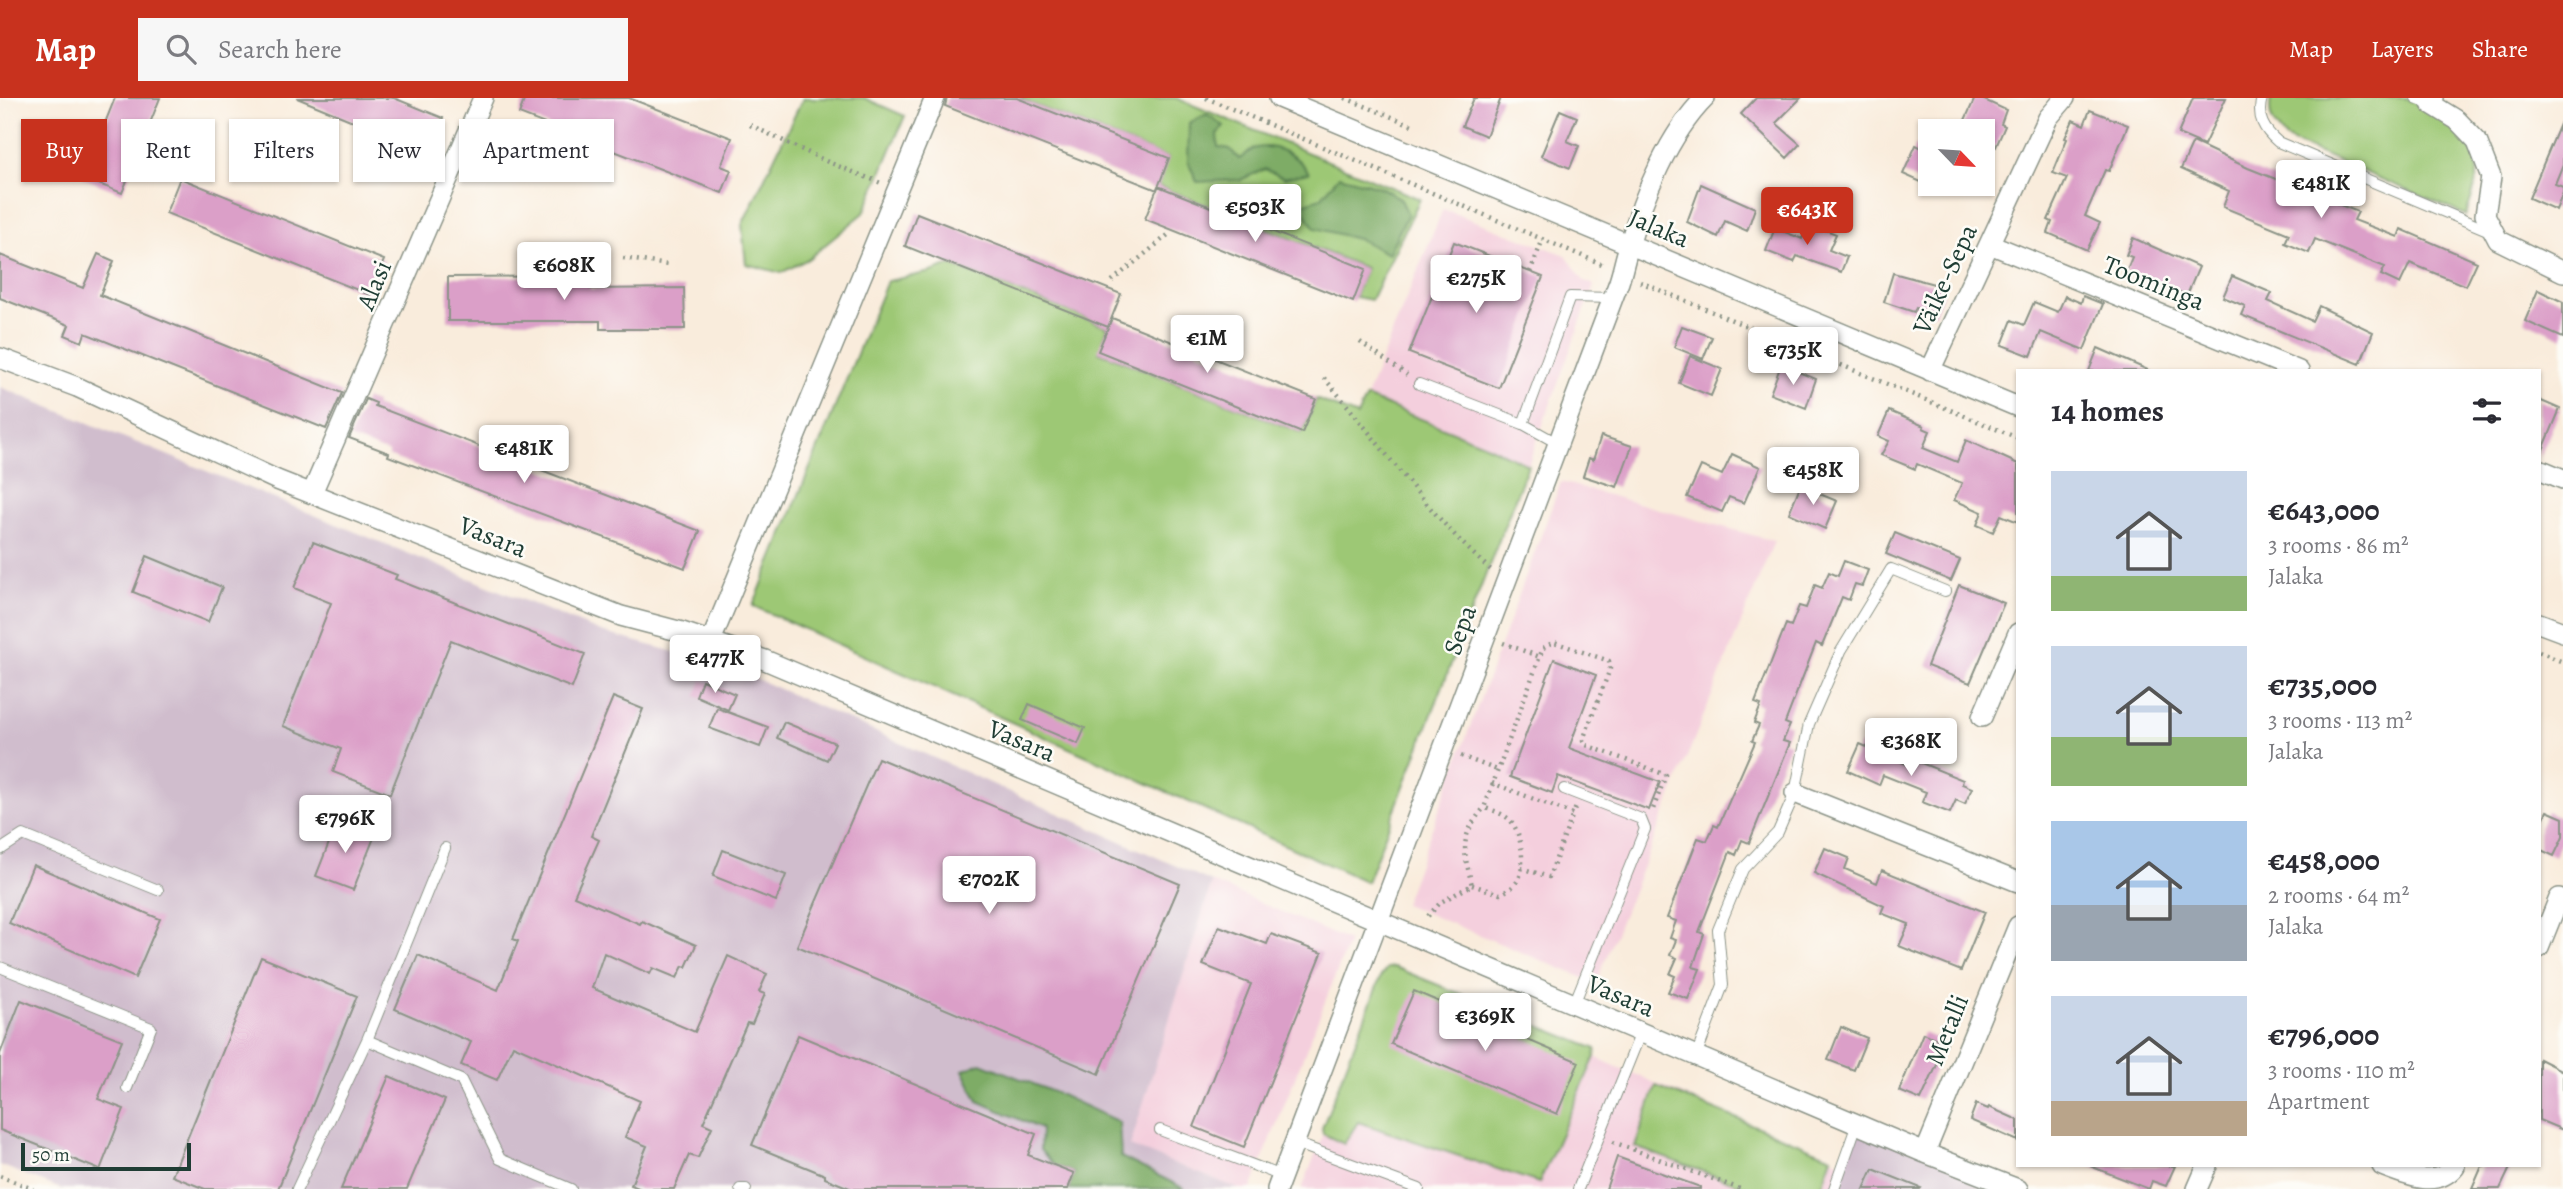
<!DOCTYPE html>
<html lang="en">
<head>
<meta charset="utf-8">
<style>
  :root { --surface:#fff; --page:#f7f7f7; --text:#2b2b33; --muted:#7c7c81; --accent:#c8321e }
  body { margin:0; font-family:Alegreya,serif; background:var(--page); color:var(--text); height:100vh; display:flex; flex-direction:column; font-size:26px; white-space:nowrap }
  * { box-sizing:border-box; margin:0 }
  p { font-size:23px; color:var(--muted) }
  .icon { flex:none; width:38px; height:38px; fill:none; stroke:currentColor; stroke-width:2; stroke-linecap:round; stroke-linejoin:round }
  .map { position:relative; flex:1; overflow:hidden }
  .drawer { position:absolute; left:2016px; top:271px; width:525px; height:798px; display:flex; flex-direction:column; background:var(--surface); border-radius:0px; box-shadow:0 2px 5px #0004 }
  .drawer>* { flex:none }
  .guide { position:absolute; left:21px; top:21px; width:665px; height:63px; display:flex; gap:14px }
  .needle { width:46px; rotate:115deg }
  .buttons { position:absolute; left:1918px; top:21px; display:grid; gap:14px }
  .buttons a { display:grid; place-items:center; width:77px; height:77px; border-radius:0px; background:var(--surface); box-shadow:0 2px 5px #0004; font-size:35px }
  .scale { position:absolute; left:21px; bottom:18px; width:170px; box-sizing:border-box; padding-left:7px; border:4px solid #1f3d34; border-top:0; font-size:19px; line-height:24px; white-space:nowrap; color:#1f3d34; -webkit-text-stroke:5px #fdfcf7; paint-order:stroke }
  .price { position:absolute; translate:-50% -60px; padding:0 16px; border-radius:7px; background:#fff; color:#222; font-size:23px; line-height:46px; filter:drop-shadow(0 2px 4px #0008) }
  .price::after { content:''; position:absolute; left:50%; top:42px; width:21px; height:16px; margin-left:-10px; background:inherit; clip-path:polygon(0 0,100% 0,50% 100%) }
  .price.on { background:var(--accent); color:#fff }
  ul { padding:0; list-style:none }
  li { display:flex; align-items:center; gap:21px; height:175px; padding:0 35px }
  li span { display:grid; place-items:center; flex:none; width:196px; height:140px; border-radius:0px; color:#555 }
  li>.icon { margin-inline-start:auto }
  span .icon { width:84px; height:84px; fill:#fffc; stroke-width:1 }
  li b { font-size:30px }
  h2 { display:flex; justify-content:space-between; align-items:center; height:84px; padding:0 35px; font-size:30px }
  .tag { padding:0 24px; border-radius:0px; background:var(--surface); box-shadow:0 2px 5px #0004; font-size:24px; line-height:63px }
  .tag.on { background:var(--accent); color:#fff }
  header { display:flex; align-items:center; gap:42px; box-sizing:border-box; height:98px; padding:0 35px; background:var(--accent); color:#fff }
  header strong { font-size:33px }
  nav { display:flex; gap:38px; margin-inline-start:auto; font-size:24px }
  .search { width:490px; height:63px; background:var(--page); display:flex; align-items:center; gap:18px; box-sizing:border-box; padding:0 24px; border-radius:0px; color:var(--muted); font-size:26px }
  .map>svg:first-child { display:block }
</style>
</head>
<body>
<header>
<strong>Map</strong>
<div class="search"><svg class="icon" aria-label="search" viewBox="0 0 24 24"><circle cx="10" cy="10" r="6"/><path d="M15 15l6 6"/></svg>Search here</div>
<nav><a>Map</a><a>Layers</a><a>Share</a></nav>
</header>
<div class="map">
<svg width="2563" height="1091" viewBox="0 0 2563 1091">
  <rect width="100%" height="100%" fill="#fdfcf7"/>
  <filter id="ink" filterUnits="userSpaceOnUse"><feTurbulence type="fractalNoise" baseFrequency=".0143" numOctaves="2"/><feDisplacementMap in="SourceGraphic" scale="14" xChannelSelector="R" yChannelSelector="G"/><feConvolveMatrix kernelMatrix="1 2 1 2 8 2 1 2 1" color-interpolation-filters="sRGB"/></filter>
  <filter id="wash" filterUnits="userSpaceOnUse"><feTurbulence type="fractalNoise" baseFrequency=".00686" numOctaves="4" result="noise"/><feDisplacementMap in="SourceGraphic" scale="28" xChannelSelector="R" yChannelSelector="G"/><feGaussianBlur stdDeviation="1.57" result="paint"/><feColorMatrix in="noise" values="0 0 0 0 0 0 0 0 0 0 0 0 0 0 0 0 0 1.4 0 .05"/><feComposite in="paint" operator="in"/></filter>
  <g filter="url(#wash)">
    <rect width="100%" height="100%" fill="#f9ecdc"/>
    <path fill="#f4cfdd" d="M 1443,111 L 1566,157 L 1583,182 L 1594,187 L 1528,367 L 1481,345 L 1366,299 Z
      M 1561,384 L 1774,443 L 1596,885 L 1404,806 Z
      M 1212,784 L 1349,843 L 1251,1091 L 1239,1091 L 1129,1048 Z
      M 1394,869 L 1596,951 L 1595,959 L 1615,968 L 1843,1065 L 1833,1091 L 1302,1091 L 1323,1037 L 1322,1030 L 1381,878 L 1387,870 Z"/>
    <path fill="#d0bdcd" d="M 0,289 L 601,534 L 730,569 L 1212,784 L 1130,1048 L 1239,1091 L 61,1091 L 0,1067 Z
      M 1857,1026 L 2018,1091 L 1833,1091 Z"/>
    <path fill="#9dc875" stroke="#5e8254" stroke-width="2" d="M 803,0 L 864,0 L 905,18 L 864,115 L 808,161 L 781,175 L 746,166 L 742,127 Z
      M 1017,0 L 1176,0 L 1420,101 L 1371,202 L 1355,199 L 1366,170 L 1158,88 L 1168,60 Z
      M 2271,0 L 2406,0 C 2430,10 2471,36 2477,63 C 2480,80 2471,100 2466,117 L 2286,41 C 2274,27 2267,19 2271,0 Z
      M 951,167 L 1108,229 L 1099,254 L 1302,335 L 1316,301 L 1357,318 L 1366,299 L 1481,345 L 1528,367 L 1367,784 L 753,508 L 887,183 L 931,174 Z
      M 1394,869 L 1596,951 L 1595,959 L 1539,1085 L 1358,1024 L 1344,1046 L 1323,1036 L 1322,1030 L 1381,878 L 1387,870 Z
      M 1656,988 L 1832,1059 L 1821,1091 L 1751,1091 L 1635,1049 Z"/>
    <path fill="#7eac66" stroke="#4e744d" stroke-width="2" d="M 1207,16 L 1224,28 L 1217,36 L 1218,49 L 1230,51 L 1239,61 C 1243,59 1249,53 1253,51 C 1275,44 1299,58 1309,75 L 1284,80 L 1265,71 L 1240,82 L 1197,84 L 1188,63 L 1189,25 Z
      M 1339,78 L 1380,89 L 1400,100 L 1408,116 L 1388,156 L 1361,142 L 1315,130 L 1299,107 L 1321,100 Z
      M 981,965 L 1061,997 L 1119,1024 L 1121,1059 L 1185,1091 L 1068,1091 L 1074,1075 L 1055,1068 L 1040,1052 L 1041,1031 L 978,1003 L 963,972 Z"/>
    <g id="blocks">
      <path fill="#db9fc8" d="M 115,0 L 160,0 L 122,95 L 83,80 Z
        M 297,0 L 394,0 L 443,20 L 428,54 Z
        M 525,0 L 629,0 L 732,40 L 721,68 L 731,72 L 722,95 L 519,16 Z
        M 947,0 L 1017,0 L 1169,60 L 1157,92 L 945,8 Z
        M 1474,0 L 1501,0 L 1486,38 L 1462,28 Z
        M 1756,0 L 1801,0 L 1776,25 L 1800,46 L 1787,60 L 1741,16 Z
        M 1975,0 L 1980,0 L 2006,12 L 2001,26 L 2005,28 L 1996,49 L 1992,47 L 1983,68 L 1983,33 L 1960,33 Z
        M 2193,0 L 2226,0 L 2204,47 L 2178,36 Z
        M 1560,12 L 1577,19 L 1567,43 L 1579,48 L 1570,70 L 1541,58 Z
        M 2090,12 L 2128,27 L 2109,73 L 2105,72 L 2085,118 L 2100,125 L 2087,152 L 2048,135 L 2052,124 L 2048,122 L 2067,80 L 2053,75 L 2067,41 L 2065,40 L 2073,22 L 2084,27 Z
        M 2563,19 L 2563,66 L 2555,86 L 2563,89 L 2563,95 L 2556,112 L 2529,100 Z
        M 2193,44 L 2248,70 L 2358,114 L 2354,122 L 2398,139 L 2401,131 L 2477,164 L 2466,188 L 2410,165 L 2400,186 L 2381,177 L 2385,169 L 2315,141 L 2309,155 L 2285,145 L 2289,136 L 2223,109 L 2229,93 L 2181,71 Z
        M 1916,47 L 1930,54 L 1930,88 L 1903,76 Z
        M 180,80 L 384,162 L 370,197 L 166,115 Z
        M 1701,86 L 1755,110 L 1747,133 L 1725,123 L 1718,139 L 1687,124 Z
        M 1158,88 L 1366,171 L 1353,204 L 1145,121 Z
        M 917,115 L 1121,196 L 1108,229 L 905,148 Z
        M 1809,125 L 1836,136 L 1829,152 L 1847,159 L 1841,174 L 1797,158 L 1794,164 L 1766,153 L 1775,130 L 1802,141 Z
        M 2133,140 L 2199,169 L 2187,197 L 2126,174 L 2132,159 L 2126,157 Z
        M 1454,144 L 1543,179 L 1499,290 L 1409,255 Z
        M 98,156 L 114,163 L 100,197 L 342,295 L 326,331 L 85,235 L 82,244 L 65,237 L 69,227 L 0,200 L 0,157 L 83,190 Z
        M 1893,175 L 1945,189 L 1935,216 L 1916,210 L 1914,214 L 1884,204 Z
        M 588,178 L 590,191 L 684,190 L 685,231 L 600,231 L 600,223 L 448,223 L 448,179 Z
        M 2232,178 L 2272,195 L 2268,203 L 2312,223 L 2319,208 L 2373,234 L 2360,266 L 2241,217 L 2245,208 L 2223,199 Z
        M 2538,192 L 2563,204 L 2563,240 L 2525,223 Z
        M 2065,198 L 2081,205 L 2083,198 L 2103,206 L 2084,252 L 2041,234 L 2031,258 L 2002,247 L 2012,222 L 2024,227 L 2034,204 L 2058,214 Z
        M 1112,220 L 1316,301 L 1302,335 L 1098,253 Z
        M 1682,228 L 1712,239 L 1703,261 L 1674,249 Z
        M 2098,250 L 2150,273 L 2089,273 Z
        M 1690,258 L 1722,271 L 1711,298 L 1679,285 Z
        M 1781,267 L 1816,281 L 1806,310 L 1770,296 Z
        M 366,301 L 376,305 L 375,308 L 700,433 L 685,470 L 388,358 L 389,355 L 349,340 Z
        M 2539,302 L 2560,311 L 2540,359 L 2539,359 Z
        M 1889,313 L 1924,328 L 1923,330 L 1930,333 L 1923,350 L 1957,364 L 1966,342 L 2018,366 L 2018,424 L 2001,417 L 1993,434 L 1977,427 L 1982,414 L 1954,402 L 1962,385 L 1917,366 L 1915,371 L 1881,357 L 1889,343 L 1878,338 Z
        M 1601,338 L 1632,348 L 1617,389 L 1583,378 L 1589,360 L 1593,362 Z
        M 1732,356 L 1760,369 L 1744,405 L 1729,399 L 1722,414 L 1687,399 L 1701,368 L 1722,377 Z
        M 1800,388 L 1837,403 L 1825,431 L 1789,415 Z
        M 1895,435 L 1960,462 L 1951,483 L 1886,456 Z
        M 313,444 L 397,477 L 395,481 L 585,556 L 572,590 L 451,542 L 390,696 L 333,674 L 341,651 L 283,628 L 331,505 L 294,490 Z
        M 147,458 L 222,489 L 208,524 L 133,494 Z
        M 1844,463 L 1868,472 L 1862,488 L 1855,486 L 1849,502 L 1842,499 L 1822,548 L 1816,545 L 1785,625 L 1790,627 L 1783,643 L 1790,645 L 1749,745 L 1742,742 L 1736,757 L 1730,754 L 1699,834 L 1704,836 L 1693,869 L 1700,871 L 1688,901 L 1668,894 L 1675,878 L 1670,876 L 1677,860 L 1670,857 L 1676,842 L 1670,840 L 1676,823 L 1667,820 L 1698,740 L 1707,743 L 1714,727 L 1718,729 L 1755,644 L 1752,643 L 1759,627 L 1754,625 L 1761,607 L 1755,605 L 1786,526 L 1791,528 L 1799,508 L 1806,510 L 1815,487 L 1822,490 L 1829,474 L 1838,478 Z
        M 1959,487 L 2004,505 L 1970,585 L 1927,568 Z
        M 1554,561 L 1596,577 L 1569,650 L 1660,684 L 1649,712 L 1558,678 L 1552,695 L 1510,679 Z
        M 702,582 L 735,596 L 728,612 L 696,598 Z
        M 613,599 L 643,611 L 591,738 L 599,742 L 574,798 L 640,826 L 642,823 L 696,847 L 686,869 L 683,868 L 677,880 L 653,870 L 650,876 L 604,855 L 592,890 L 695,934 L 728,858 L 767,876 L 759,894 L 765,896 L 752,926 L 747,925 L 703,1025 L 712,1029 L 698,1060 L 689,1057 L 674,1091 L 641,1091 L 631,1087 L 647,1048 L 625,1039 L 640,1003 L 513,947 L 497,982 L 461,967 L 471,944 L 395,911 L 418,857 L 498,892 L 518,843 L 513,841 Z
        M 1029,606 L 1085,630 L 1078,646 L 1022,622 Z
        M 717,610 L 768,629 L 760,649 L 709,630 Z
        M 784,624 L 835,645 L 827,662 L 777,640 Z
        M 1860,646 L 1906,666 L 1909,660 L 1963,682 L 1962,686 L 1972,690 L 1965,706 L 1956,702 L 1950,715 L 1922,704 L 1926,694 L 1883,677 L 1879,687 L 1848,673 Z
        M 878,660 L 1180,786 L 1099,976 L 797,848 Z
        M 2547,713 L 2563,720 L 2563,739 L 2554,758 L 2539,751 L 2539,730 Z
        M 338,722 L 375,737 L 353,792 L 316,778 Z
        M 1825,750 L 1849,760 L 1845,771 L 1877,785 L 1882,772 L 1985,814 L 1961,873 L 1899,848 L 1909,826 L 1881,815 L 1884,808 L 1814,775 Z
        M 723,752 L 786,777 L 776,803 L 713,778 Z
        M 33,767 L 160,821 L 135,880 L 9,825 Z
        M 1219,828 L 1267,846 L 1271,836 L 1322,855 L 1244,1049 L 1194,1029 L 1251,886 L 1203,867 Z
        M 261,859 L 357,898 L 278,1091 L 205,1091 L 172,1078 Z
        M 1414,893 L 1579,964 L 1557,1016 L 1391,946 Z
        M 21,902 L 122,942 L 98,1001 L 124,1011 L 100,1072 L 0,1032 L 0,956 Z
        M 1841,929 L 1867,940 L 1854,972 L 1828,962 Z
        M 1923,935 L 1947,945 L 1921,1002 L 1899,993 Z
        M 798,937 L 1036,1036 L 1028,1057 L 1074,1075 L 1068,1091 L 852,1091 L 825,1080 L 825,1077 L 752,1047 Z
        M 2539,961 L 2563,973 L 2563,1032 L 2539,1022 Z
        M 389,978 L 445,1002 L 407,1091 L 341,1091 Z
        M 1976,1006 L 1988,1011 L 1989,1009 L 2018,1022 L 2018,1043 L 1970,1022 Z
        M 1617,1059 L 1700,1089 L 1700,1091 L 1606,1091 Z
        M 2090,1068 L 2175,1068 L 2166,1088 L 2152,1083 L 2149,1091 Z
        M 2482,1068 L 2511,1068 L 2500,1091 L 2472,1091 Z
        M 1873,1071 L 1921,1090 L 1920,1091 L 1864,1091 Z"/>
    </g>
  </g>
  <g filter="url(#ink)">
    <use href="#blocks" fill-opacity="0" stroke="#8c9488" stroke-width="2"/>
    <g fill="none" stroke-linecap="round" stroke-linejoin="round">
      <g stroke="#8c9488" stroke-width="12">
        <path id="service" d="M 2262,0 C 2256,19 2264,32 2278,44 L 2492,134
          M 2416,0 L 2431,6
          M 1419,286 L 1523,326
          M 1557,345 L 1523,326 L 1570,199 L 1613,200
          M 1564,691 L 1641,721 L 1645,731 L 1574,906
          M 0,752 L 23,737 L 158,792
          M 0,869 L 151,930 L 127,990
          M 367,942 L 461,982 L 500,1061 L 571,1091
          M 1696,958 L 1723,887 L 1718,832 L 1743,771 L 1778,734 L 1795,695 L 1809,626 L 1841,553 L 1891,471 L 1945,493
          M 1160,1032 L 1282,1078
          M 1295,1045 L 1419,1091
          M 297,1091 L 367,942 L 445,750
          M 740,1091 L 746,1091
          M 1578,1091 L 1641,934
          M 1834,1091 L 1857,1026"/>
      </g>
      <g stroke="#8c9488" stroke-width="22">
        <path id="minor" d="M 1279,0 L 2018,309
          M 2434,0 L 2431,6 L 2457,22 L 2477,43 L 2491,79 L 2485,117 L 2498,142 L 2563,174
          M 1990,146 L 2299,273
          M 0,260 L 77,289 L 277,382 L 621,518 L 682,534 L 765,562 L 1574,906 L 1925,1055 L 2018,1091
          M 1930,273 L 2048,20 L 2065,0
          M 2539,371 L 2563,381
          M 312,395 L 483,0
          M 2539,525 L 2563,534
          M 711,543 L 935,0
          M 1982,619 L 2018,535
          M 1795,695 L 2018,784
          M 2539,850 L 2559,800
          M 1925,1055 L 2018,828
          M 2382,1068 C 2408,1078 2437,1091 2455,1068
          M 1277,1091 L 1619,184 C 1623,172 1625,160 1629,148 C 1643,98 1669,36 1705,0
          M 2197,1091 L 2207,1068"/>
      </g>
      <path stroke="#8c9488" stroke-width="4.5" stroke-dasharray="2 5" stroke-linecap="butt" d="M 1206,0 L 1604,167
        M 1345,0 L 1412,27
        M 750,27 L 828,64 L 881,85
        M 623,160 L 668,167
        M 1530,174 L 1543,141
        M 1112,183 L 1168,137
        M 1640,184 L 2018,340
        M 1360,244 L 1407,277
        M 1324,280 C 1380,344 1427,416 1491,472
        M 1503,545 L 1540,559
        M 2539,554 L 2563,564
        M 1461,658 L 1497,672
        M 1492,685 L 1573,716 L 1576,709
        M 1521,770 L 1549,779 L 1573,716
        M 1472,787 L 1500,796 C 1509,792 1516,788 1520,778 C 1525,763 1521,732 1509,721 C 1501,715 1493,712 1484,710
        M 1428,818 L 1441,804 L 1472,787 C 1463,752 1459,739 1484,710 L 1543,550 L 1554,544 L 1609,563 L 1610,571 L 1583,642 L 1586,647 L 1666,677 L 1652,714
        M 1613,1044 L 1740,1091
        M 0,1078 L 33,1091"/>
      <use href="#service" stroke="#fff" stroke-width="10"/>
      <use href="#minor" stroke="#fff" stroke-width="19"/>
    </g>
  </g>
  <g text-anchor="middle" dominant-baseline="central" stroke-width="5" stroke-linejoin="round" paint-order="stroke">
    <g font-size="26" fill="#1f3d34" stroke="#fdfcf7">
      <text transform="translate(1659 130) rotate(23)">Jalaka</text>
      <text transform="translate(1945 181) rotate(-65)">Väike-Sepa</text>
      <text transform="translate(2154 185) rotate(22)">Toominga</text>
      <text transform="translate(374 187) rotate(-67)">Alasi</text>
      <text transform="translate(493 439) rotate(22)">Vasara</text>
      <text transform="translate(1460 532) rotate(-70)">Sepa</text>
      <text transform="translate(1022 643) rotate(23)">Vasara</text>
      <text transform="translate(1621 898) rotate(23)">Vasara</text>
      <text transform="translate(1947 932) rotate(-68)">Metalli</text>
    </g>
  </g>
</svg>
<div class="buttons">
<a><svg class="needle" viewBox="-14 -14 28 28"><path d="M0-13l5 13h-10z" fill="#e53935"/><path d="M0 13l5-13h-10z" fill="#7c7c81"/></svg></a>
</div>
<div class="scale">50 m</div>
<b class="price" style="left:2321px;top:122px">€481K</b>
<b class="price" style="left:1255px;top:146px">€503K</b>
<b class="price on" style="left:1807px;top:149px">€643K</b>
<b class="price" style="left:564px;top:204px">€608K</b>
<b class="price" style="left:1476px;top:217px">€275K</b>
<b class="price" style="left:1207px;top:277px">€1M</b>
<b class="price" style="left:1793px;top:289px">€735K</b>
<b class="price" style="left:524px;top:387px">€481K</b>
<b class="price" style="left:1813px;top:409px">€458K</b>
<b class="price" style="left:715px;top:597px">€477K</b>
<b class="price" style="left:1911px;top:680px">€368K</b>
<b class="price" style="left:345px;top:757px">€796K</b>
<b class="price" style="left:989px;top:818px">€702K</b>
<b class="price" style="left:1485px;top:955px">€369K</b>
<div class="guide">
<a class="tag on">Buy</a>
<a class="tag">Rent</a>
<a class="tag">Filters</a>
<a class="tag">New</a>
<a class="tag">Apartment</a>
</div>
<section class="drawer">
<h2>14 homes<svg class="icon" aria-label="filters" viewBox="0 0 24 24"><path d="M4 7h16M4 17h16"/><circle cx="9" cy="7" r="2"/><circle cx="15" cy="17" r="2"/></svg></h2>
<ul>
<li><span style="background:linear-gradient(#c9d6e8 75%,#8fb573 0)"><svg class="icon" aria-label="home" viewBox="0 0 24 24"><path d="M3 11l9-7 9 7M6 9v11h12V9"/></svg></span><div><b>€643,000</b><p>3 rooms · 86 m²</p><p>Jalaka</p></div></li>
<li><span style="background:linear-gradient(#c9d6e8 65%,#8fb573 0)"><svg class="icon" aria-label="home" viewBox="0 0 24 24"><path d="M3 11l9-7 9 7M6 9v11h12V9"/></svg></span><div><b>€735,000</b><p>3 rooms · 113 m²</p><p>Jalaka</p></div></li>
<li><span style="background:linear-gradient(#a9c7e8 60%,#9aa5b1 0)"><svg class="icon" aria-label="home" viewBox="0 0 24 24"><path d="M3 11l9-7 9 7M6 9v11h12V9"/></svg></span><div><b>€458,000</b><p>2 rooms · 64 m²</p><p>Jalaka</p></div></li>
<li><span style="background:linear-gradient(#c9d6e8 75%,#b9a48a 0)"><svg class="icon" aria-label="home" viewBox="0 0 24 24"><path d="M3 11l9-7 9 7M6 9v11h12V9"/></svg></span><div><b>€796,000</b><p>3 rooms · 110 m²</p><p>Apartment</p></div></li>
</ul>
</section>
</div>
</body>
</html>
